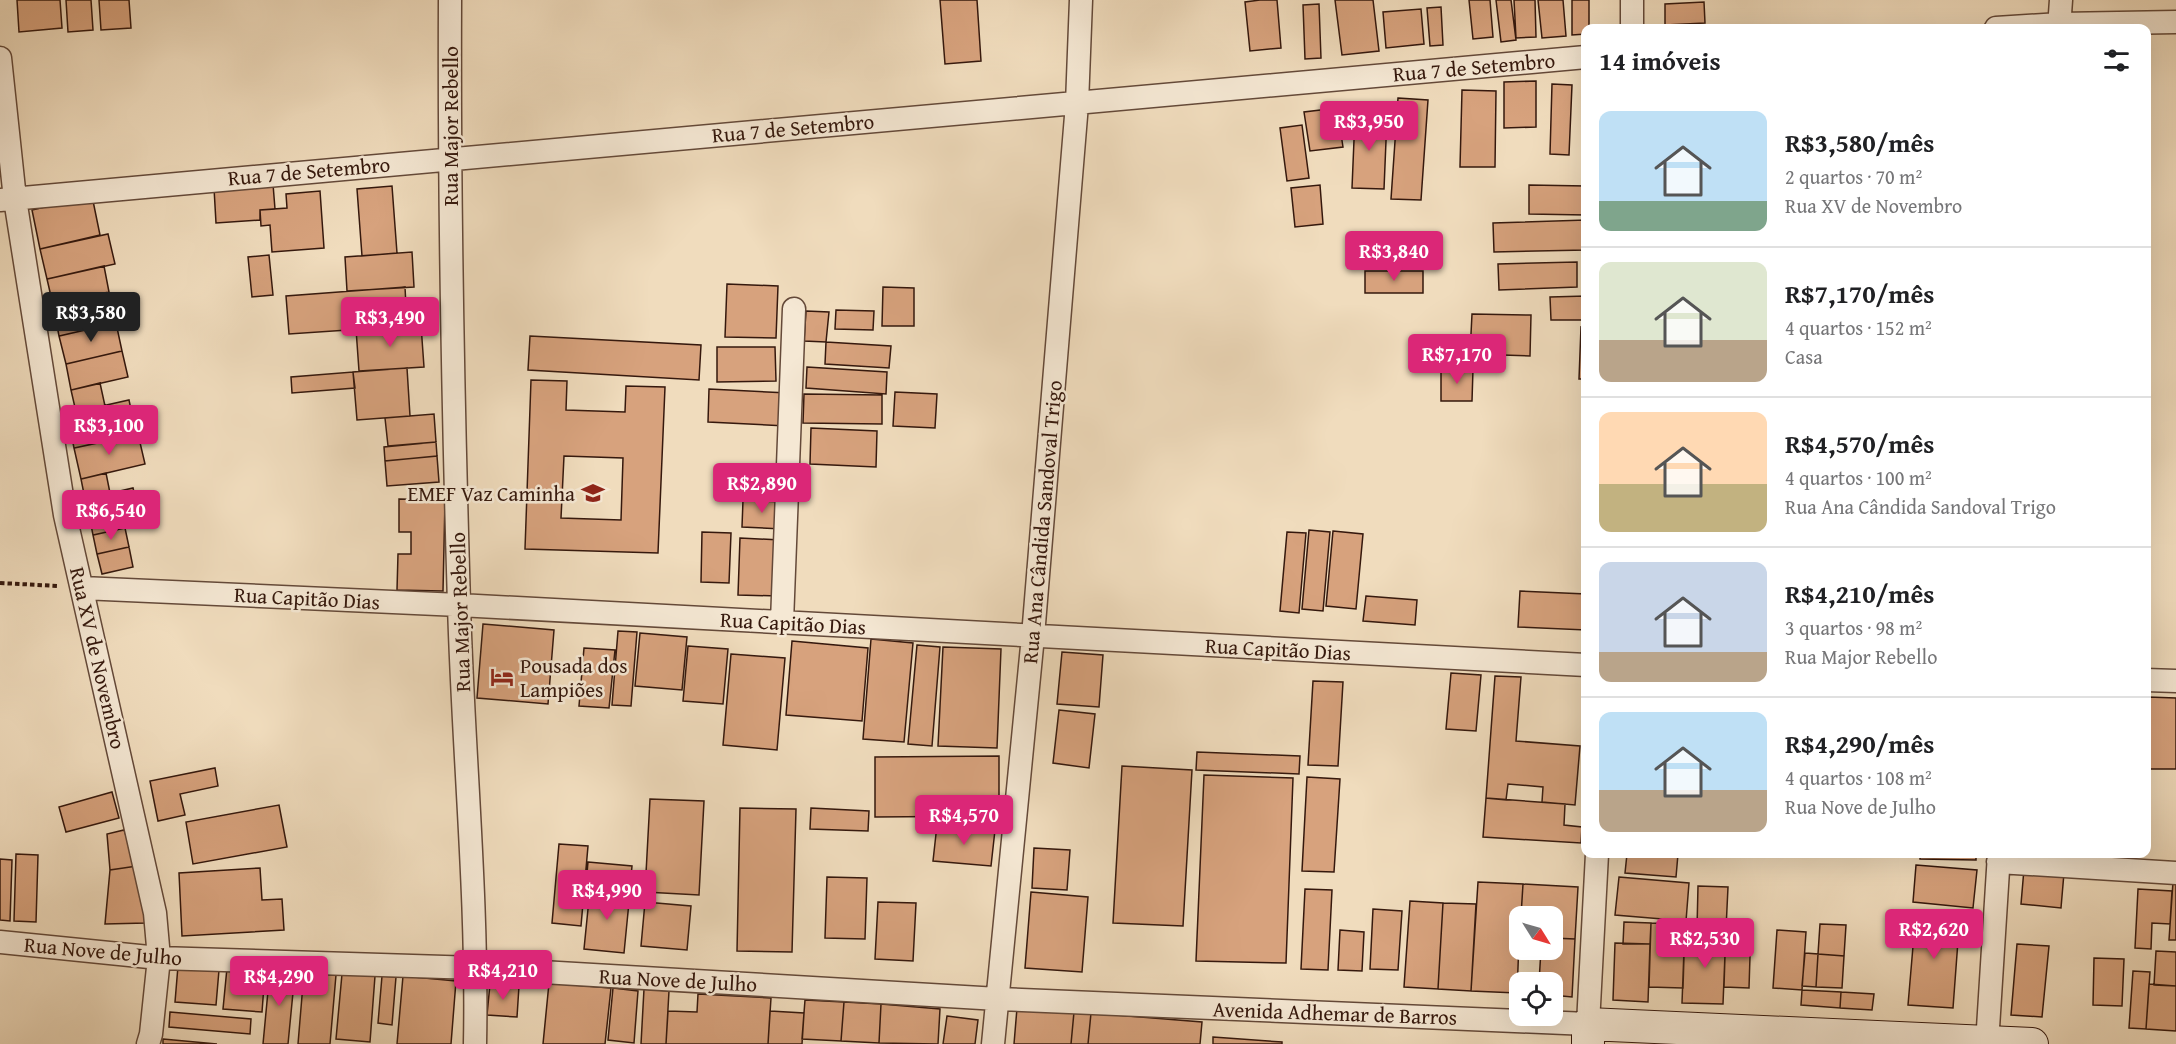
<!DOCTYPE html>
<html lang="pt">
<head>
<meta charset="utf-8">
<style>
  :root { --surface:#fff; --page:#f2f2f2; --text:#202124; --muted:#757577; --line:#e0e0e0; --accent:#db2777 }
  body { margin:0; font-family:"Gentium Book Plus",serif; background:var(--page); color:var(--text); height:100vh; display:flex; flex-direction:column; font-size:22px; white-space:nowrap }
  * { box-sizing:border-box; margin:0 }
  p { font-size:20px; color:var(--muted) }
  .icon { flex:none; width:33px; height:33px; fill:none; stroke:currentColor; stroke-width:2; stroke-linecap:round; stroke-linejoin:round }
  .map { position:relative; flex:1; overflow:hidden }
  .sheet { position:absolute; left:1581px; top:24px; width:570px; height:834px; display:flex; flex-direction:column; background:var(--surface); border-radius:12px; box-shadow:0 6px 24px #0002 }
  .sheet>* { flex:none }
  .needle { width:39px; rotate:127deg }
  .controls { position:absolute; left:1509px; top:906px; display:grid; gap:12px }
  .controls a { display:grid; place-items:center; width:54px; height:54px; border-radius:12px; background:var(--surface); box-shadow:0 6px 24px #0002; font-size:30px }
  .price { position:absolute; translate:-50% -51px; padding:0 14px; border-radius:6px; background:var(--accent); color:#fff; font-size:20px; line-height:39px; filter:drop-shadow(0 2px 3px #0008) }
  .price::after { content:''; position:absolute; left:50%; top:36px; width:18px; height:14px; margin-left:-9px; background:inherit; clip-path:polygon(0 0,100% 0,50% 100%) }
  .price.current { background:#222; color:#fff }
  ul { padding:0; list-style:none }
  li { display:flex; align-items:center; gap:18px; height:150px; padding:0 18px }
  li+li { border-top:2px solid var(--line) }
  li span { display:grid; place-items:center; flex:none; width:168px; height:120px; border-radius:12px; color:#555 }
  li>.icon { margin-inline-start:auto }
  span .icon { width:72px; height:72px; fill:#fffc; stroke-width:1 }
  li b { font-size:26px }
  h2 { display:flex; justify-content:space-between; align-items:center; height:72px; padding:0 18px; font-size:26px }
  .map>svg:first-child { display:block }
</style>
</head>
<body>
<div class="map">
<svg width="2176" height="1044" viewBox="0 0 2176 1044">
  <rect width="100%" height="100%" fill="#f0dcbd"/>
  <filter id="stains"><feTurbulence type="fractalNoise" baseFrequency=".00333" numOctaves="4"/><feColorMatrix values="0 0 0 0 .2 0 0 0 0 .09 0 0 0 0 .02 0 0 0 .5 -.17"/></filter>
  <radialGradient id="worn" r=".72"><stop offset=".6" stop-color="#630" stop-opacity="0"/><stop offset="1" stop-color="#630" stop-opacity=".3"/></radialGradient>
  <path fill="#d7a27d" stroke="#35180d" stroke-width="1.5" fill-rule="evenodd" d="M 17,0 L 60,0 L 62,28 L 19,32 Z
    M 66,0 L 91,0 L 93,30 L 68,32 Z
    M 99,0 L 129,0 L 131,28 L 101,30 Z
    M 940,0 L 977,0 L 981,61 L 945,64 Z
    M 1260,0 L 1277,0 L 1281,48 L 1250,51 L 1245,2 Z
    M 1335,0 L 1373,0 L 1379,51 L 1342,55 Z
    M 1469,0 L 1490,0 L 1493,37 L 1473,39 Z
    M 1496,0 L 1511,0 L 1516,40 L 1501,42 Z
    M 1514,0 L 1535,0 L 1536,37 L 1516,38 Z
    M 1538,0 L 1563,0 L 1566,36 L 1542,38 Z
    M 1572,0 L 1589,0 L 1589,28 L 1586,28 L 1586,34 L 1572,35 Z
    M 1704,2 L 1705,23 L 1665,25 L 1665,4 Z
    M 1319,4 L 1321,58 L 1305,59 L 1303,5 Z
    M 1441,7 L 1443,45 L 1430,46 L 1427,8 Z
    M 1421,9 L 1424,44 L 1386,48 L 1383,12 Z
    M 1536,81 L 1536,127 L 1504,128 L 1504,82 Z
    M 1552,84 L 1572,85 L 1569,155 L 1550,154 Z
    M 1462,90 L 1496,91 L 1495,167 L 1460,167 Z
    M 1398,98 L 1428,100 L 1421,200 L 1391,199 Z
    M 1337,108 L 1343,147 L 1310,151 L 1304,112 Z
    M 1355,116 L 1387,117 L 1384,189 L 1352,188 Z
    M 1302,125 L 1309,178 L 1287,181 L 1280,128 Z
    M 273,184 L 275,209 L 260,210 L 260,220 L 216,223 L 214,188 Z
    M 1320,185 L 1323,224 L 1295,227 L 1291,188 Z
    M 1529,185 L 1586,186 L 1586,215 L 1529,214 Z
    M 392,186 L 397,253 L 362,256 L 357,189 Z
    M 320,191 L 324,248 L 272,252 L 270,225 L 261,226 L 260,210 L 287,208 L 286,194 Z
    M 92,196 L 100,235 L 40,249 L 32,210 Z
    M 1586,220 L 1586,250 L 1494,252 L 1493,223 Z
    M 108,234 L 115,264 L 47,279 L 40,249 Z
    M 412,252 L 414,287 L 347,291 L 345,257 Z
    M 269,255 L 273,295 L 252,297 L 248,257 Z
    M 1577,262 L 1577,287 L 1499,290 L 1498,264 Z
    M 104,266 L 109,292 L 53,305 L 47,279 Z
    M 1365,271 L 1423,271 L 1423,293 L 1365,293 Z
    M 727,284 L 778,286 L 776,338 L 725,337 Z
    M 405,287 L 407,326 L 289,334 L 286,296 Z
    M 883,287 L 914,288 L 914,326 L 882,326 Z
    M 109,292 L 116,323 L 59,336 L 53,305 Z
    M 1586,296 L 1586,320 L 1551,320 L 1550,297 Z
    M 836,310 L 874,311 L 873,330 L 835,329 Z
    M 806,311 L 829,312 L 826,342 L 804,341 Z
    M 1472,314 L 1531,315 L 1530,356 L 1470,354 Z
    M 116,323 L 122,351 L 66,364 L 59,336 Z
    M 421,325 L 424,367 L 359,371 L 356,329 Z
    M 1581,327 L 1586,328 L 1586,379 L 1579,379 Z
    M 530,336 L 701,345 L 699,380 L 528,370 Z
    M 826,342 L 891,346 L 889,368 L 825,364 Z
    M 717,347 L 775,347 L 776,381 L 717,382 Z
    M 122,351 L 128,377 L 71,390 L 66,364 Z
    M 807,367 L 887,372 L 886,394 L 806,388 Z
    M 407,368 L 410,416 L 357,420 L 353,372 Z
    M 1473,369 L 1472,401 L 1441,401 L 1441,370 Z
    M 353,372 L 355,388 L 292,393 L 291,377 Z
    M 531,380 L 567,381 L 566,410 L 625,412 L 626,386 L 665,387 L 658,553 L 525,549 ZM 564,456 L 623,458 L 621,520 L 561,518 Z
    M 100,383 L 105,406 L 76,412 L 71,390 Z
    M 709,389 L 788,393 L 786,426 L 708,422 Z
    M 895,392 L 937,394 L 935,428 L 893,426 Z
    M 804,394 L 882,395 L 882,424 L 803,423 Z
    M 129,400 L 133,419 L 88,429 L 84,410 Z
    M 434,414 L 436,442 L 388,446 L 385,418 Z
    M 108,424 L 112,440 L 74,448 L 71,433 Z
    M 811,428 L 877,431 L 876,467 L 810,464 Z
    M 138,434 L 145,464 L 81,479 L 74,448 Z
    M 436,442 L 437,456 L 385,461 L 384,447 Z
    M 437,456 L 439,482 L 387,486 L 385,461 Z
    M 722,464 L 769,467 L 768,493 L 720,490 Z
    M 106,473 L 110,493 L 85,499 L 81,479 Z
    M 133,488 L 138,509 L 90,520 L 85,499 Z
    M 399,499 L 445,500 L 443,591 L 397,590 L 398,554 L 411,554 L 411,532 L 399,532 Z
    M 743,500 L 783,502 L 782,529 L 742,527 Z
    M 122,513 L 125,528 L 93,535 L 90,520 Z
    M 125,528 L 129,547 L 97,554 L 93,535 Z
    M 1309,530 L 1330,532 L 1323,611 L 1302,609 Z
    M 1333,531 L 1363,534 L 1356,609 L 1326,606 Z
    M 702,532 L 731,533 L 729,583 L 701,582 Z
    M 1287,532 L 1306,533 L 1299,613 L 1280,611 Z
    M 740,538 L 780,540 L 778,596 L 738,595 Z
    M 129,547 L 133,567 L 102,574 L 97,554 Z
    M 1520,591 L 1586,594 L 1586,630 L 1518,627 Z
    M 1366,596 L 1417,600 L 1415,625 L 1363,621 Z
    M 483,624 L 554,630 L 548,704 L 477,698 Z
    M 618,631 L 637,632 L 631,706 L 612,705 Z
    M 640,633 L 687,637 L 682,690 L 635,686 Z
    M 871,639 L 913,643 L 904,742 L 863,739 Z
    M 792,641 L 868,648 L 862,721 L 786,715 Z
    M 917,645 L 940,647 L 932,746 L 908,744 Z
    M 688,646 L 728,649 L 723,704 L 683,701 Z
    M 943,647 L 1001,649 L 997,748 L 938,746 Z
    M 584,648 L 615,650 L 609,708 L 579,706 Z
    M 1062,652 L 1103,655 L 1099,707 L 1057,704 Z
    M 731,654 L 785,658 L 777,750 L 723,745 Z
    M 1451,673 L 1481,675 L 1476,731 L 1446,729 Z
    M 1495,676 L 1521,677 L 1516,741 L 1580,746 L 1575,805 L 1542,802 L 1543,787 L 1508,784 L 1506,800 L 1486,798 Z
    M 1313,681 L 1343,682 L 1338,766 L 1308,765 Z
    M 2148,697 L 2176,698 L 2176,769 L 2147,769 Z
    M 1059,710 L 1095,714 L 1089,768 L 1053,763 Z
    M 1197,752 L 1300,756 L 1299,774 L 1196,770 Z
    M 999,756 L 999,816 L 875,817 L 875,757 Z
    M 1122,766 L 1192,770 L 1183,926 L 1113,923 Z
    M 215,768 L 218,786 L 180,794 L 185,815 L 158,821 L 150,781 Z
    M 1204,775 L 1293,778 L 1286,963 L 1196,961 Z
    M 1307,777 L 1340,779 L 1334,872 L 1302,871 Z
    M 112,792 L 119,818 L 66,832 L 59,807 Z
    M 1486,798 L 1565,804 L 1564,825 L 1582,827 L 1581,843 L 1483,837 Z
    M 650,799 L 704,801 L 699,895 L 645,892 Z
    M 279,805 L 287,847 L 193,864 L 186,822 Z
    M 740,808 L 796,809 L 792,952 L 737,951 Z
    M 811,808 L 869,811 L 868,831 L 810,829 Z
    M 937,825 L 995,830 L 991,866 L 933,861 Z
    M 124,830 L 137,866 L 110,870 L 107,834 Z
    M 559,844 L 588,846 L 581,926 L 552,923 Z
    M 1034,848 L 1070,850 L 1067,890 L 1032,888 Z
    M 16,854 L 38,855 L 36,922 L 14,921 Z
    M 1627,854 L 1678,854 L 1676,877 L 1625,873 Z
    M 1920,854 L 1976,854 L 1976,860 L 1920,859 Z
    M 0,859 L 12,860 L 10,921 L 0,920 Z
    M 588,862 L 632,866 L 630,888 L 586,884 Z
    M 1916,865 L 1977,870 L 1973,908 L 1913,902 Z
    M 137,866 L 146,923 L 105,924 L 110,870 Z
    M 260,868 L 262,900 L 282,899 L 284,930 L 182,936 L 179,873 Z
    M 2024,869 L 2064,873 L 2061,908 L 2021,904 Z
    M 827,877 L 867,878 L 865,939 L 825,938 Z
    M 1619,877 L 1689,883 L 1686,921 L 1615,915 Z
    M 1478,882 L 1523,884 L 1521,916 L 1520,916 L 1517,993 L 1471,991 Z
    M 2173,882 L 2176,882 L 2176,940 L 2169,940 Z
    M 1523,884 L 1578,887 L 1575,939 L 1552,938 L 1552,916 L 1521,916 Z
    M 1698,886 L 1728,887 L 1726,929 L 1697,929 Z
    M 590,889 L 630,892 L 624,953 L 584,949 Z
    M 1305,889 L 1332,890 L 1328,970 L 1301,969 Z
    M 2138,889 L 2172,891 L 2170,924 L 2152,923 L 2151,949 L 2135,948 Z
    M 1031,892 L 1088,897 L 1082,972 L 1025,968 Z
    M 1410,901 L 1443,903 L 1438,989 L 1404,987 Z
    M 645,902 L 691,906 L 687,950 L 641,946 Z
    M 878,902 L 916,903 L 913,961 L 875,959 Z
    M 1443,903 L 1476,904 L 1471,991 L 1438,989 Z
    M 1373,909 L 1402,911 L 1398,970 L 1370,969 Z
    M 1916,911 L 1960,914 L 1953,1008 L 1908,1005 Z
    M 1624,922 L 1651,923 L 1650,944 L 1623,944 Z
    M 1651,923 L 1685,924 L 1683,988 L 1649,987 Z
    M 1726,924 L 1751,925 L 1749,988 L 1724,987 Z
    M 1820,924 L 1846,925 L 1844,956 L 1818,954 Z
    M 1697,929 L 1726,929 L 1723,1004 L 1682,1003 L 1684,950 L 1696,950 Z
    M 1340,930 L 1364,932 L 1362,971 L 1338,970 Z
    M 1777,930 L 1806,932 L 1802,990 L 1773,988 Z
    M 1552,938 L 1575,939 L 1572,997 L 1552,995 L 1552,982 L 1539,982 L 1541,950 L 1552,950 Z
    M 1615,943 L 1650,944 L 1648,1002 L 1613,1000 Z
    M 2017,944 L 2049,946 L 2042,1017 L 2011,1015 Z
    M 2156,951 L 2176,952 L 2176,986 L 2154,985 Z
    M 1805,953 L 1818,954 L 1816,987 L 1802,986 Z
    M 1818,954 L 1844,956 L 1842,988 L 1816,987 Z
    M 2094,958 L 2124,959 L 2122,1006 L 2093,1005 Z
    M 178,966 L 219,970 L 216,1005 L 175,1002 Z
    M 227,968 L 265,972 L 262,1012 L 223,1009 Z
    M 270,970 L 295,972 L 288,1044 L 263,1044 Z
    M 2133,971 L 2150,972 L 2146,1029 L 2129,1028 Z
    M 304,972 L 336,975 L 330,1044 L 298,1044 Z
    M 342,974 L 375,976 L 370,1042 L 336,1039 Z
    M 382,976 L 396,977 L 392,1025 L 378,1023 Z
    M 403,976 L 456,981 L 451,1044 L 397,1044 Z
    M 549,983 L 611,988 L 605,1044 L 543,1044 Z
    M 490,984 L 519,986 L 517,1017 L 487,1015 Z
    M 2149,984 L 2176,986 L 2176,1031 L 2146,1029 Z
    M 613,988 L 638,991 L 634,1043 L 608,1040 Z
    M 644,989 L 669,991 L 666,1044 L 641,1044 Z
    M 1802,990 L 1841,992 L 1840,1008 L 1801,1005 Z
    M 1841,992 L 1874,994 L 1872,1010 L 1840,1008 Z
    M 698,994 L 771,998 L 768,1044 L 666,1044 L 668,1011 L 697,1012 Z
    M 805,1000 L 844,1002 L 841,1041 L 802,1039 Z
    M 844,1002 L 881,1004 L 879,1043 L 841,1041 Z
    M 881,1004 L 940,1009 L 938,1044 L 879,1043 Z
    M 1017,1008 L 1074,1012 L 1071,1044 L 1014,1044 Z
    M 770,1011 L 804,1013 L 802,1044 L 768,1044 Z
    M 170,1012 L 251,1019 L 250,1034 L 169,1027 Z
    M 1074,1012 L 1091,1013 L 1088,1044 L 1071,1044 Z
    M 1091,1013 L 1202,1022 L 1200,1044 L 1088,1044 Z
    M 947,1016 L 978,1020 L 975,1044 L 943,1044 Z
    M 1213,1037 L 1282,1042 L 1282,1044 L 1213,1044 Z
    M 163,1039 L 217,1044 L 163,1044 Z"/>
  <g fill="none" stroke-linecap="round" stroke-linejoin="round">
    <g stroke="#644939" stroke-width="25">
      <path id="minor" d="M 450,0 C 449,201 453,402 459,604 C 463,750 478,897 475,1044
        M 1632,28 L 1632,0
        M 1996,28 L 2060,24 L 2176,22
        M 2059,28 L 2061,0
        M 0,58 L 15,199 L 65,515 L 155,913 L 159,958 L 151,1034 L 148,1044
        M 0,200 L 1586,57
        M 82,588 L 459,605 L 1586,665
        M 782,622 L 794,309
        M 2146,680 L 2176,681
        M 1998,862 L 2176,873
        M 0,942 L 159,958 L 476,968 L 998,999 L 1588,1024 L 1597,854
        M 993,1044 L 1033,636 L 1077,104 L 1081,0
        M 1987,1044 L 1999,854"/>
    </g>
    <g stroke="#35180d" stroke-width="34">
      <path id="secondary" d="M 1588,1044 L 1588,1024 L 2032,1044"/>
    </g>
    <path stroke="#35180d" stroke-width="4" stroke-dasharray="4.5 3" stroke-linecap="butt" d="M 0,583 L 59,586"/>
    <use href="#minor" stroke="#f5e8d4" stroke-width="22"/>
    <use href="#secondary" stroke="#f5e8d4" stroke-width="32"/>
  </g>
  <defs>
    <g id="school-bare" transform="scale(1.8)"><path d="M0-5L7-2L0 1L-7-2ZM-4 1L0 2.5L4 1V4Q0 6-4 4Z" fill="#8f2418" stroke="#f5e8d4" stroke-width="2.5" paint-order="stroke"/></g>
    <g id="hotel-bare" transform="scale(1.8)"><path d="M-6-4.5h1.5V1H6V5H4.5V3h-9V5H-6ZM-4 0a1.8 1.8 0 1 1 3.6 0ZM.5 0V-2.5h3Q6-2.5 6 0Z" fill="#8f2418" stroke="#f5e8d4" stroke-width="2.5" paint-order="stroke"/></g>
  </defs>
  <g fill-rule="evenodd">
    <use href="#school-bare" x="593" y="493"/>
    <use href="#hotel-bare" x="502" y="677"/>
  </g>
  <g text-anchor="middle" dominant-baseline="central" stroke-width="5" stroke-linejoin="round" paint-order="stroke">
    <g font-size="21" fill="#35180d" stroke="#f5e8d4">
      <text transform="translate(1474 67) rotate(-5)">Rua 7 de Setembro</text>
      <text transform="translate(450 126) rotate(-90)">Rua Major Rebello</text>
      <text transform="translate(793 128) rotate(-5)">Rua 7 de Setembro</text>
      <text transform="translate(309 171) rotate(-5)">Rua 7 de Setembro</text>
      <text transform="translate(1042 522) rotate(-85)">Rua Ana Cândida Sandoval Trigo</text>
      <text transform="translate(307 598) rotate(3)">Rua Capitão Dias</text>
      <text transform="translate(460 612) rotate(-92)">Rua Major Rebello</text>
      <text transform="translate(793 623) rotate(3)">Rua Capitão Dias</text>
      <text transform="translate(1278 649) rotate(3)">Rua Capitão Dias</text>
      <text transform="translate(98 658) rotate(77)">Rua XV de Novembro</text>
      <text transform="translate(103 951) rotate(5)">Rua Nove de Julho</text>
      <text transform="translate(678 980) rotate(3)">Rua Nove de Julho</text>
      <text transform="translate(1335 1013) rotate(2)">Avenida Adhemar de Barros</text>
    </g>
    <g font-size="21" fill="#35180d" stroke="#f5e8d4" text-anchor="end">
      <text x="575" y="493">EMEF Vaz Caminha</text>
      <text x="520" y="665" text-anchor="start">Pousada dos<tspan x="520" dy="24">Lampiões</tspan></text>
    </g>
  </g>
  <rect width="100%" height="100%" filter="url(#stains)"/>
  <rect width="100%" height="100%" fill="url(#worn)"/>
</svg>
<div class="controls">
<a><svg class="needle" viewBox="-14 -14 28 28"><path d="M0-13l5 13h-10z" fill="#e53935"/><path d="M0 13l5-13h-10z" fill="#757577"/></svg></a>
<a><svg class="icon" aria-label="locate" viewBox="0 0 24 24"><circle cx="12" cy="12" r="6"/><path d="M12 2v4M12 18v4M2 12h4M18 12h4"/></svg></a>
</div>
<b class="price" style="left:1369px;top:152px">R$3,950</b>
<b class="price" style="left:1394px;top:282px">R$3,840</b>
<b class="price current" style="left:91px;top:343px">R$3,580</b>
<b class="price" style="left:390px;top:348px">R$3,490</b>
<b class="price" style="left:1457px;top:385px">R$7,170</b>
<b class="price" style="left:109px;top:456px">R$3,100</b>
<b class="price" style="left:762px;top:514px">R$2,890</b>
<b class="price" style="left:111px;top:541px">R$6,540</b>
<b class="price" style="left:964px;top:846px">R$4,570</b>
<b class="price" style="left:607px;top:921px">R$4,990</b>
<b class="price" style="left:1934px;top:960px">R$2,620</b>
<b class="price" style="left:1705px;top:969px">R$2,530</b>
<b class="price" style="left:503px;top:1001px">R$4,210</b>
<b class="price" style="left:279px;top:1007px">R$4,290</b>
<section class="sheet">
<h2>14 imóveis<svg class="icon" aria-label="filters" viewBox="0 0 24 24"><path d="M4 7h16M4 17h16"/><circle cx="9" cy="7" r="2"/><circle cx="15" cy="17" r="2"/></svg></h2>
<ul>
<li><span style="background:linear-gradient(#bfe0f5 75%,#7fa58c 0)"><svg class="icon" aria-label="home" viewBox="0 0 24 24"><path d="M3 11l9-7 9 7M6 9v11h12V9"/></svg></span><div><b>R$3,580/mês</b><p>2 quartos · 70 m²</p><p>Rua XV de Novembro</p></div></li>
<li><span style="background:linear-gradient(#dfe7d0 65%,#b9a48a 0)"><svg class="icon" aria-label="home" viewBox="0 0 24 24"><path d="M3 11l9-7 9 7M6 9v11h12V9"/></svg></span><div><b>R$7,170/mês</b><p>4 quartos · 152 m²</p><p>Casa</p></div></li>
<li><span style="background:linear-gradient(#ffd9b3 60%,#c2b280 0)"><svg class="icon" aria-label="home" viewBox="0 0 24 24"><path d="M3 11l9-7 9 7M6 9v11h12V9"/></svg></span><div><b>R$4,570/mês</b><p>4 quartos · 100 m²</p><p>Rua Ana Cândida Sandoval Trigo</p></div></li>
<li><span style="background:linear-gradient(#c9d6e8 75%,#b9a48a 0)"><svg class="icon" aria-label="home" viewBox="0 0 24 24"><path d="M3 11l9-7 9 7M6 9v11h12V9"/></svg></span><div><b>R$4,210/mês</b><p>3 quartos · 98 m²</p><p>Rua Major Rebello</p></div></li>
<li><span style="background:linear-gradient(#bfe0f5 65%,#b9a48a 0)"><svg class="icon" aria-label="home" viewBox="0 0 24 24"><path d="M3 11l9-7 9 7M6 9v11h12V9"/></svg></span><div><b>R$4,290/mês</b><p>4 quartos · 108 m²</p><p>Rua Nove de Julho</p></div></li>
</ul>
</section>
</div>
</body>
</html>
